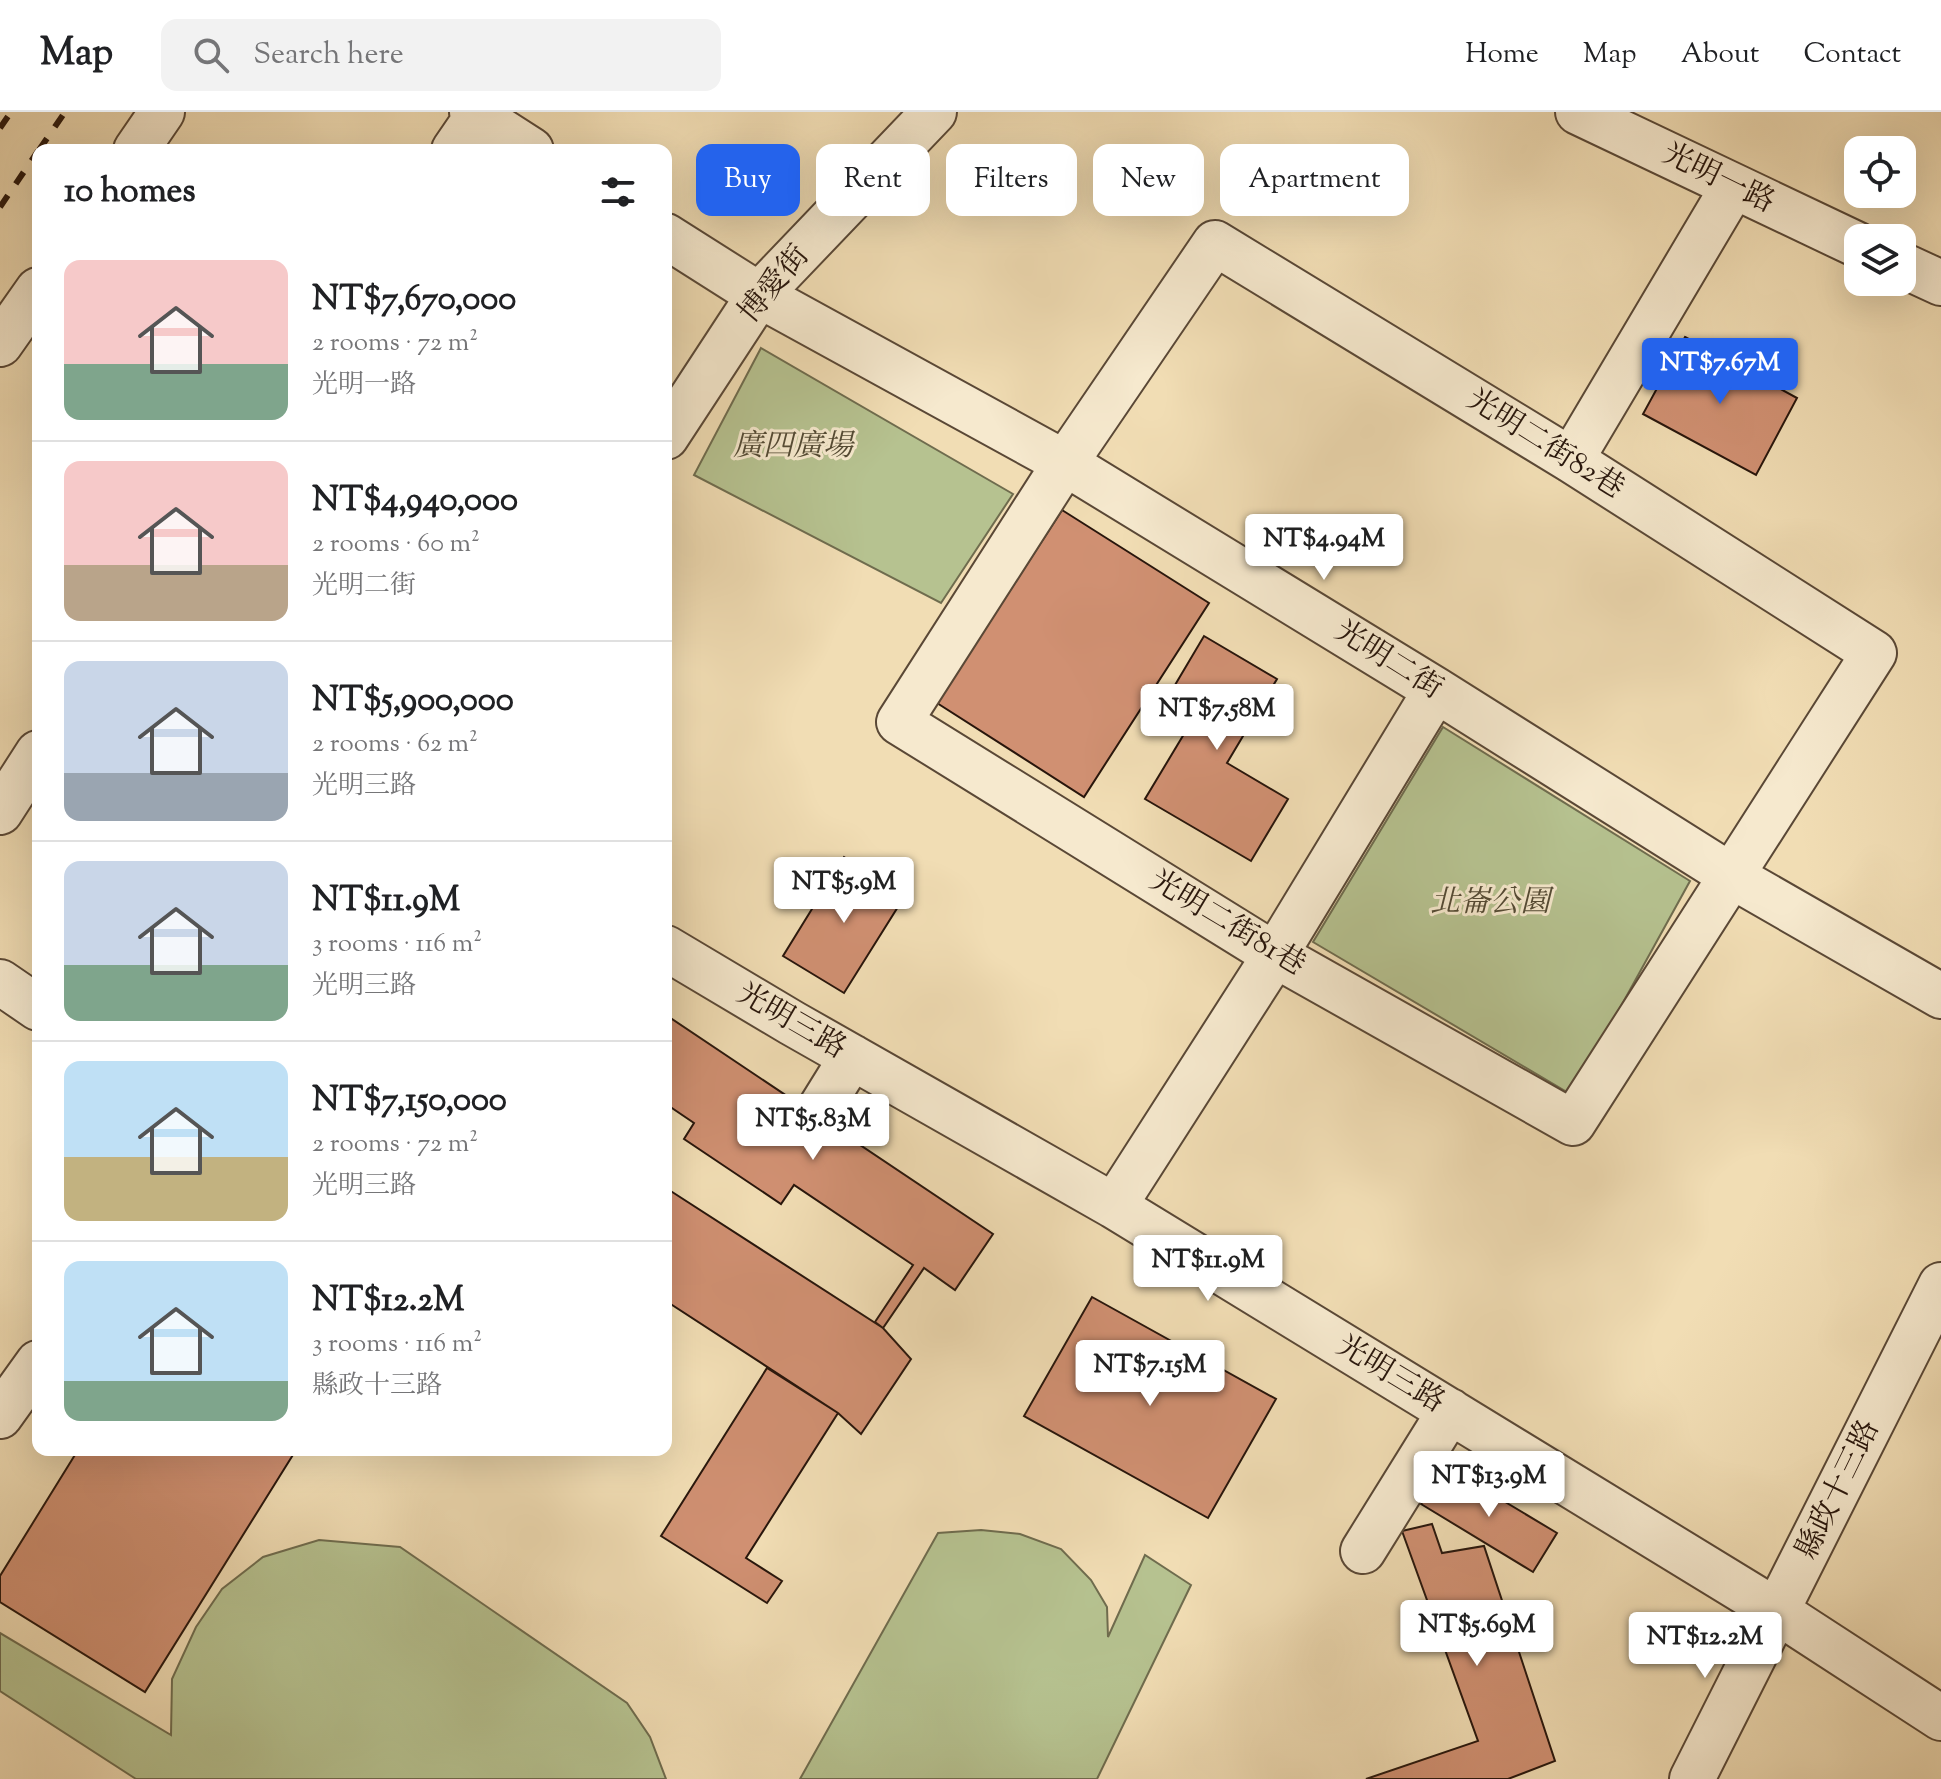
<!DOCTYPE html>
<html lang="en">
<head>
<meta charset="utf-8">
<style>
  :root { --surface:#fff; --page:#f2f2f2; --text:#202124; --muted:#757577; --line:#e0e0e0; --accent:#2563eb }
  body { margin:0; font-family:"Sorts Mill Goudy","Noto Serif TC",serif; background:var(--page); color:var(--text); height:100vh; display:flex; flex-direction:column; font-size:30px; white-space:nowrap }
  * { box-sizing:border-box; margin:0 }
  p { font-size:26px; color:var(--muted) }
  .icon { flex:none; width:44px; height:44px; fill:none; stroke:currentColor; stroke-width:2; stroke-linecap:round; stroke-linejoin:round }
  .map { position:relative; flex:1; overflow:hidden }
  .drawer { position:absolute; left:32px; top:32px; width:640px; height:1312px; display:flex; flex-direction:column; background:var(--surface); border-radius:16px; box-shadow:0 8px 32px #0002 }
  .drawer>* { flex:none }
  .top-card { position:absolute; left:696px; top:32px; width:760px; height:72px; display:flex; gap:16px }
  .fabs { position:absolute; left:1844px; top:24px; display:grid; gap:16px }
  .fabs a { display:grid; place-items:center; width:72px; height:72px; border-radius:16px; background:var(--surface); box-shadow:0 8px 32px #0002; font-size:40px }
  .price { position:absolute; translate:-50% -68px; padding:0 18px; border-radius:8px; background:#fff; color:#222; font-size:26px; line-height:52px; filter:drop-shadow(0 2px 4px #0008) }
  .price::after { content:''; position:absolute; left:50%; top:48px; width:24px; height:18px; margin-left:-12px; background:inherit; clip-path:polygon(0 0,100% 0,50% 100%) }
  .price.on { background:var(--accent); color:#fff }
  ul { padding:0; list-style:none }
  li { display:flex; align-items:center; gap:24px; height:200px; padding:0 32px }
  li+li { border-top:2px solid var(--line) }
  li span { display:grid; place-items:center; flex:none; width:224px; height:160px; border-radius:16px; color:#555 }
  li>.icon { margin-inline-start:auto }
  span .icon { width:96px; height:96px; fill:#fffc; stroke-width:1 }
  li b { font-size:34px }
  h2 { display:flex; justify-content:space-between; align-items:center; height:96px; padding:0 32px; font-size:34px }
  .pill { padding:0 28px; border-radius:16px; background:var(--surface); box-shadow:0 8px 32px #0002; font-size:28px; line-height:72px }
  .pill.on { background:var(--accent); color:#fff }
  header { display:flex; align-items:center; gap:48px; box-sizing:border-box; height:112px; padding:0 40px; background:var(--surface); border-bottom:2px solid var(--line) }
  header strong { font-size:38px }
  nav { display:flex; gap:44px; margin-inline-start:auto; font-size:28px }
  .search { width:560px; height:72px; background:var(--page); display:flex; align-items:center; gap:20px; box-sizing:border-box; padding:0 28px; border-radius:16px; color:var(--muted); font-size:30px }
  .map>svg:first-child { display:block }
</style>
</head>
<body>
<header>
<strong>Map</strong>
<div class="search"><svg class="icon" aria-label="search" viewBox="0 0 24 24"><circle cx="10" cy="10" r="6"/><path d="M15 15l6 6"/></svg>Search here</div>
<nav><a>Home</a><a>Map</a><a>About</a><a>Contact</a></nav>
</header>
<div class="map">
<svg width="1941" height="1667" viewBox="0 0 1941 1667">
  <rect width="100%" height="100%" fill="#f1ddb4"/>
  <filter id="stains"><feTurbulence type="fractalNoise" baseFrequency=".0025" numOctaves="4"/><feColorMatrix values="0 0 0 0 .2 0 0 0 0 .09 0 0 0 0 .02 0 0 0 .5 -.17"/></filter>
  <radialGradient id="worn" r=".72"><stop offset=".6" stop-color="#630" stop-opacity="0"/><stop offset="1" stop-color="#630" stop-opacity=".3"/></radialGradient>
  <path fill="#b6c290" stroke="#6f6c4e" stroke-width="2" d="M 761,236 L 1013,382 L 941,491 L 694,363 Z
    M 1443,615 L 1690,769 L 1572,983 L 1313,830 Z
    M 981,1418 L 1020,1422 L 1061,1437 L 1091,1468 L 1107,1495 L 1108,1525 L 1145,1443 L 1191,1473 L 1097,1667 L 800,1667 L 938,1421 Z
    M 319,1428 L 400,1435 L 627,1591 L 650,1625 L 666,1667 L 136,1667 L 0,1579 L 0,1521 L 171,1623 L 172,1567 L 196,1515 L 222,1477 L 263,1445 Z"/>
  <path fill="#d09072" stroke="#28160c" stroke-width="2" d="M 1685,225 L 1797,286 L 1756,363 L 1643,302 Z
    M 1062,398 L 1209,491 L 1084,685 L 937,591 Z
    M 1204,524 L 1277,567 L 1227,651 L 1288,687 L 1251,749 L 1145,687 L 1190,612 L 1162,595 Z
    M 844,745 L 906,782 L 844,881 L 783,844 Z
    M 666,903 L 993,1122 L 955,1178 L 924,1156 L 883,1216 L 875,1210 L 913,1153 L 794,1073 L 781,1092 L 684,1027 L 694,1011 L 666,992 Z
    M 666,1076 L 883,1216 L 911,1247 L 861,1322 L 838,1301 L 666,1189 Z
    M 1092,1185 L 1276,1287 L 1208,1406 L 1024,1304 Z
    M 767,1256 L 838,1301 L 746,1446 L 782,1469 L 767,1491 L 661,1424 Z
    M 78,1338 L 296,1338 L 145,1580 L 0,1490 L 0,1464 Z
    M 1445,1354 L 1557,1421 L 1533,1460 L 1421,1392 Z
    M 1432,1412 L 1442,1441 L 1484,1434 L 1555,1649 L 1508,1667 L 1366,1667 L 1478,1629 L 1402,1419 Z"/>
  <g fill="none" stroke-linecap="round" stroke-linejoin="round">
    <g stroke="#5a4836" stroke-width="48">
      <path id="minor" d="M 472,0 L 531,38
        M 1578,0 L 1858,133
        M 136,38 L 162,0
        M 454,38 L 480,0
        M 666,124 L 759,183 L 1065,351 L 1436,578 L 1730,763 L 1941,884
        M 1215,131 L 1571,348 L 1874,541 L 1573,1011 L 1275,843 L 899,610 L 1065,351 Z
        M 1902,153 L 1941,171
        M 0,232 L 38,178
        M 666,325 L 759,183 L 934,0
        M 1571,348 L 1733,75
        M 0,700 L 38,641
        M 666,836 L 792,911 L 1114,1094 L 1778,1500 L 1941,1606
        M 0,870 L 38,896
        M 821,995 L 852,945
        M 1114,1094 L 1275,843 L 1436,578
        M 0,1304 L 38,1251
        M 1363,1439 L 1450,1299
        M 1692,1667 L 1941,1173"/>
    </g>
    <use href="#minor" stroke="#f6e9ce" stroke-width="44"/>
    <path stroke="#28160c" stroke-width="6" stroke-dasharray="14 14" stroke-linecap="butt" d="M 0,16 L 11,0
      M 39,38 L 65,0
      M 0,95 L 38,39"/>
  </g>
  <g text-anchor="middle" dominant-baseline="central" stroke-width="6" stroke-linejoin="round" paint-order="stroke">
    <g font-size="30" fill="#28160c" stroke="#f6e9ce">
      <text transform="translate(1718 67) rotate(26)">光明一路</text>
      <text transform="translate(775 173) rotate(-50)">博愛街</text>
      <text transform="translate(1545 333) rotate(32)">光明二街82巷</text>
      <text transform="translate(1388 549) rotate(32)">光明二街</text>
      <text transform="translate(1227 812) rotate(31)">光明二街81巷</text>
      <text transform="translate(791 910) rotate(30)">光明三路</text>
      <text transform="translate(1390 1263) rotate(31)">光明三路</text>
      <text transform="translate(1839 1378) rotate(-64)">縣政十三路</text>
    </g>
    <g font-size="30" font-style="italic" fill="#534a34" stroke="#f6e9ce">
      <text x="793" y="335">廣四廣場</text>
      <text x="1490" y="791">北崙公園</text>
    </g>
  </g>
  <rect width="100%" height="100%" filter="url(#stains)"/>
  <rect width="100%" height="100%" fill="url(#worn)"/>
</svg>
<div class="fabs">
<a><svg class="icon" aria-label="locate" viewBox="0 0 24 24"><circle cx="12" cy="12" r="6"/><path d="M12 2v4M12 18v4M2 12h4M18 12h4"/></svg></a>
<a><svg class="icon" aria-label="layers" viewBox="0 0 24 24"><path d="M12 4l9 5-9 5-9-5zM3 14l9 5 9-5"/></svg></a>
</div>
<b class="price on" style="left:1720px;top:294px">NT$7.67M</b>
<b class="price" style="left:1324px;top:470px">NT$4.94M</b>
<b class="price" style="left:1217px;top:640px">NT$7.58M</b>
<b class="price" style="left:844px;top:813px">NT$5.9M</b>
<b class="price" style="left:813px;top:1050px">NT$5.83M</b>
<b class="price" style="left:1208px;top:1191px">NT$11.9M</b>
<b class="price" style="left:1150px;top:1296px">NT$7.15M</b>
<b class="price" style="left:1489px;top:1407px">NT$13.9M</b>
<b class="price" style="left:1477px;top:1556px">NT$5.69M</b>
<b class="price" style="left:1705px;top:1568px">NT$12.2M</b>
<div class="top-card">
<a class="pill on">Buy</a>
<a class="pill">Rent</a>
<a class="pill">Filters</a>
<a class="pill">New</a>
<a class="pill">Apartment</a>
</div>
<section class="drawer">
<h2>10 homes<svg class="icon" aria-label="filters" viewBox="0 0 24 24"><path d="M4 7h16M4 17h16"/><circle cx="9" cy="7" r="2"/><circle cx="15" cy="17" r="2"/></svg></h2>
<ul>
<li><span style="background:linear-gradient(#f6c9c9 65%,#7fa58c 0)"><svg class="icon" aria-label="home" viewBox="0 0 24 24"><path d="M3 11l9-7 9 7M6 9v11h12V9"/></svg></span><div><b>NT$7,670,000</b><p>2 rooms · 72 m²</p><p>光明一路</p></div></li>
<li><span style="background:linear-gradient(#f6c9c9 65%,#b9a48a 0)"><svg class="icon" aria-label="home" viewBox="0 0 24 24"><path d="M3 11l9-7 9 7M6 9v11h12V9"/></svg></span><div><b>NT$4,940,000</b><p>2 rooms · 60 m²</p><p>光明二街</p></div></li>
<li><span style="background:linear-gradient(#c9d6e8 70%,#9aa5b1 0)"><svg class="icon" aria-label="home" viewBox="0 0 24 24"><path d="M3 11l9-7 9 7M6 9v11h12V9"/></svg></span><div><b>NT$5,900,000</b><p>2 rooms · 62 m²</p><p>光明三路</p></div></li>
<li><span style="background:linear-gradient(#c9d6e8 65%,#7fa58c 0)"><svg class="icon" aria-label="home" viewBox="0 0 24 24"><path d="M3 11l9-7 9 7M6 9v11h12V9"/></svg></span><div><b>NT$11.9M</b><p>3 rooms · 116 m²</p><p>光明三路</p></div></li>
<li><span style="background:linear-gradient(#bfe0f5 60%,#c2b280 0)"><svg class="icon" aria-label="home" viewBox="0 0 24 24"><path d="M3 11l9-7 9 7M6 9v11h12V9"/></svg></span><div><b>NT$7,150,000</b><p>2 rooms · 72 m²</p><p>光明三路</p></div></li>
<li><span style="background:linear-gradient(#bfe0f5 75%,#7fa58c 0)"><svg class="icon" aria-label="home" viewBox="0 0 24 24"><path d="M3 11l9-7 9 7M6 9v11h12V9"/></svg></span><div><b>NT$12.2M</b><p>3 rooms · 116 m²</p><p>縣政十三路</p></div></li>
</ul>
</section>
</div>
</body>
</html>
